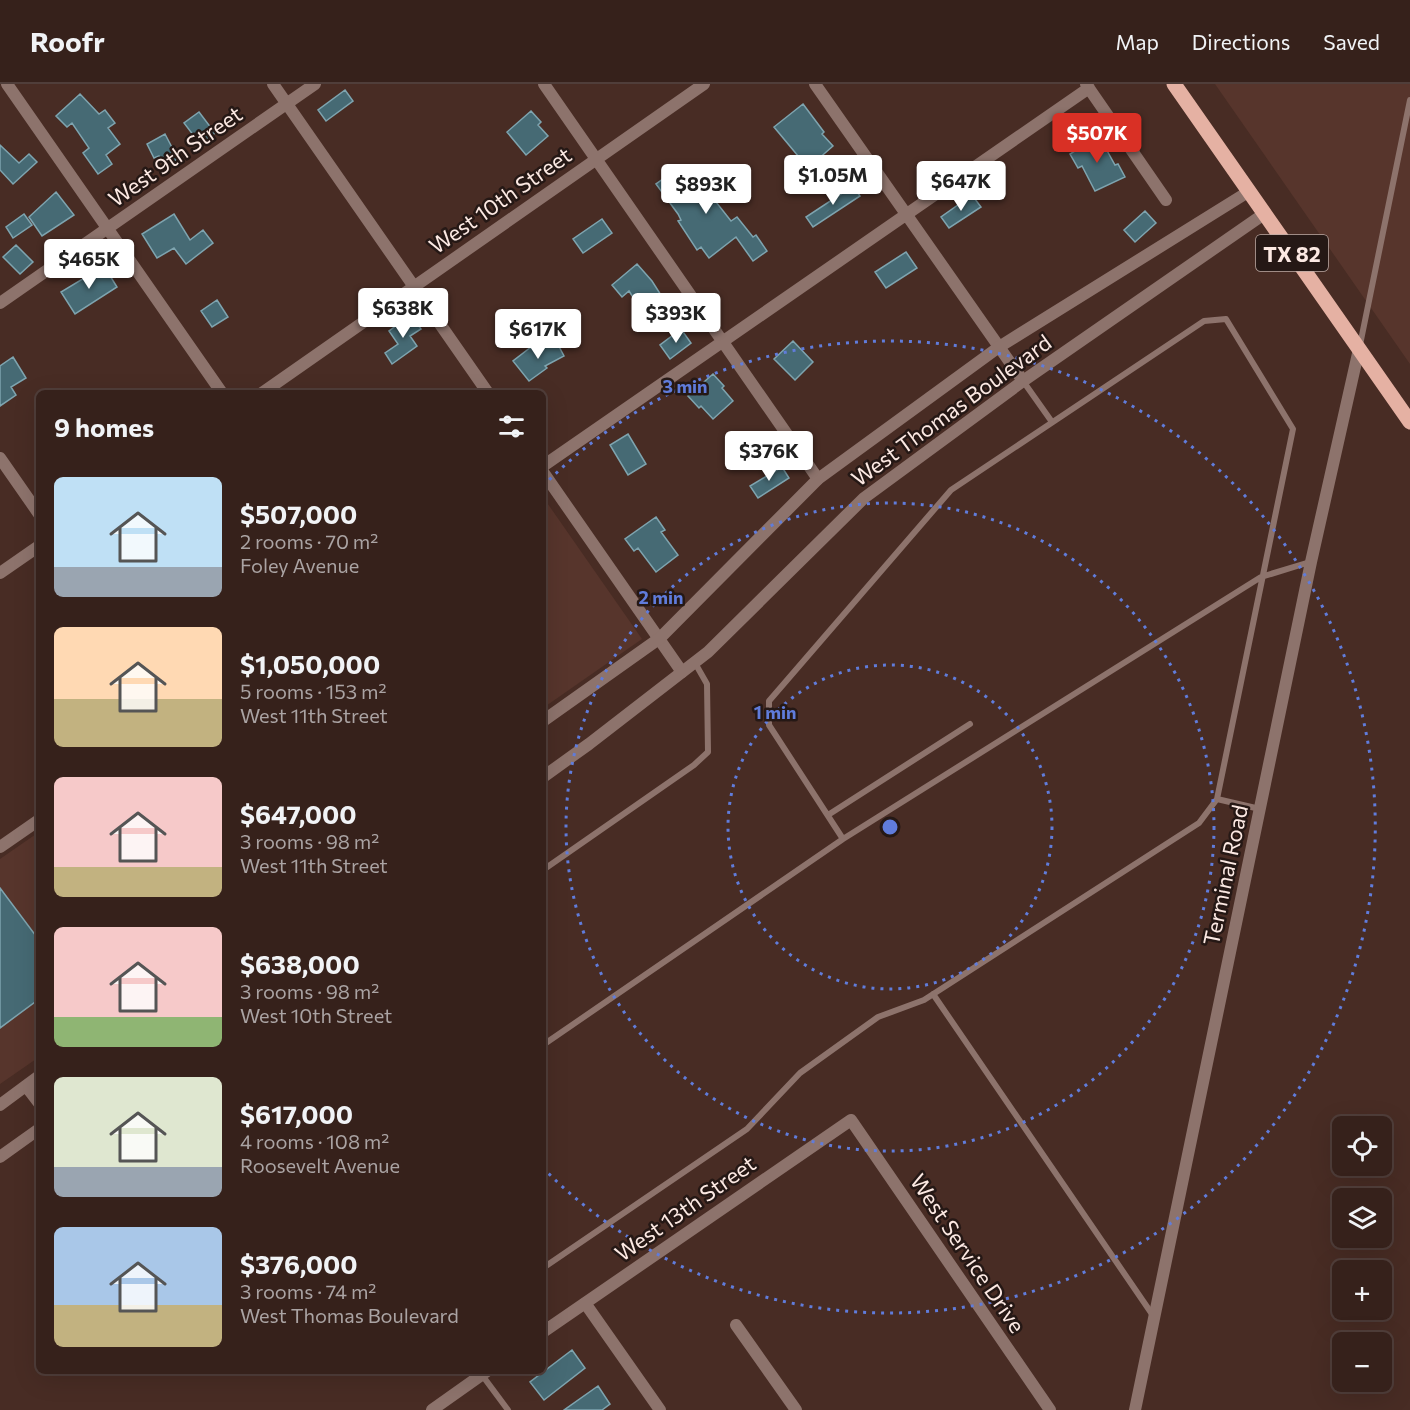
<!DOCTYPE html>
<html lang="en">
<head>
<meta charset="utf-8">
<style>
  :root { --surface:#36211b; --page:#3d2924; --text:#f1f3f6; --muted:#aaa3a3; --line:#503e3a; --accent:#d93025 }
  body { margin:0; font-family:Commissioner,sans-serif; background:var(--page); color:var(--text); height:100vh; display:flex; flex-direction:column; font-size:22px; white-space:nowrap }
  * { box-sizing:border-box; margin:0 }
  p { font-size:20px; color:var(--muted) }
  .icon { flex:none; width:33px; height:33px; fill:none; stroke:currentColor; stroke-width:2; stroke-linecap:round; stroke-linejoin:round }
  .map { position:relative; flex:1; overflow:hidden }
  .side { position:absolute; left:36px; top:306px; width:510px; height:984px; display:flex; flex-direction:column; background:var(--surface); border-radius:9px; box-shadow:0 6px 24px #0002,0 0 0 2px var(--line) }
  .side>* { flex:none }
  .buttons { position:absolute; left:1332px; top:1032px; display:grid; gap:12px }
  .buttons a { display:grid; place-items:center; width:60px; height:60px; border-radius:9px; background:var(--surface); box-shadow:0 6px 24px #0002,0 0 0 2px var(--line); font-size:30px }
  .price { position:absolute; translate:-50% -51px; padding:0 14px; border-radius:6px; background:#fff; color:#222; font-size:20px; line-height:39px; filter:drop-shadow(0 2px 3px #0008) }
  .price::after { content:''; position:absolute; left:50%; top:36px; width:18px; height:14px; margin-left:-9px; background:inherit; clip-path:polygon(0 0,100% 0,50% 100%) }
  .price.current { background:var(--accent); color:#fff }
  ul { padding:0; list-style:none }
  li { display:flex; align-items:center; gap:18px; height:150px; padding:0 18px }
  li span { display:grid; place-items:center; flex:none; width:168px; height:120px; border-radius:9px; color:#555 }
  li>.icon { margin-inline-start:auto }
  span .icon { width:72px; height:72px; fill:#fffc; stroke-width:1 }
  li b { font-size:26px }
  h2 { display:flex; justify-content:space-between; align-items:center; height:72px; padding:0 18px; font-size:26px }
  header { display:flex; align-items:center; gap:36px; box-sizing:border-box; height:84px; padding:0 30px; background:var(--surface); border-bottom:2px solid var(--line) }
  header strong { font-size:28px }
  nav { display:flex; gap:33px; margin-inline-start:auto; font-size:21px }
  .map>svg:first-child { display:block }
</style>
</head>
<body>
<header>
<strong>Roofr</strong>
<nav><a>Map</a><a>Directions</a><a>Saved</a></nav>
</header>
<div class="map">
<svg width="1410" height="1326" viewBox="0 0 1410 1326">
  <rect width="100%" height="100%" fill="#482c24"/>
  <path fill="#57352c" d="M 1215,0 L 1410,0 L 1410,280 Z
    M 543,413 L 642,555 L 543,624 Z
    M 39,748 L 39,973 L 0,1000 L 0,775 Z"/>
  <path fill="#466a74" stroke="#7ea4af" stroke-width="1.5" d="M 345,6 L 353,17 L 326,37 L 318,26 Z
    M 80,10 L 99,30 L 105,26 L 115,39 L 108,44 L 120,60 L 106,71 L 112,80 L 98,90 L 83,69 L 89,64 L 72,39 L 67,43 L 56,32 Z
    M 803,20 L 824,48 L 822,50 L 833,62 L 808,84 L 774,43 Z
    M 531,27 L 541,38 L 538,41 L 548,52 L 526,71 L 507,48 Z
    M 199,28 L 215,49 L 200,60 L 184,39 Z
    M 165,50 L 178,75 L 164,82 L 159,72 L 154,74 L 147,60 Z
    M 1099,52 L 1115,81 L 1118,80 L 1125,93 L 1095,107 L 1082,82 L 1078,84 L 1070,70 Z
    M 0,61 L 19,79 L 29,70 L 37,78 L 13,100 L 0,86 Z
    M 681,82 L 689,94 L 698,87 L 719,116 L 716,118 L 731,137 L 737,133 L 753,153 L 756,151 L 767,167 L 753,177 L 736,153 L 709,174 L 701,163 L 697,166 L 678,137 L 681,136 L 678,130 L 656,100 Z
    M 802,88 L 810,99 L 797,108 L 789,97 Z
    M 853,102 L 860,112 L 813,143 L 806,133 Z
    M 56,108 L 74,131 L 42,152 L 29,133 Z
    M 972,111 L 981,123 L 949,144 L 941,133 Z
    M 1145,127 L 1156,139 L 1135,158 L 1124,146 Z
    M 24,130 L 32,141 L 13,154 L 6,143 Z
    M 174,130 L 190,156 L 203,146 L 213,159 L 186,180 L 174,164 L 157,174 L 142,150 Z
    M 602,135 L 612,149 L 583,169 L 573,155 Z
    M 16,161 L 33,178 L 20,190 L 3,173 Z
    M 906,168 L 917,184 L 886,204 L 875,188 Z
    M 637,180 L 652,197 L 666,219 L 645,232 L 629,207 L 622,213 L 612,201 Z
    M 104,182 L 117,203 L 75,230 L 61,208 Z
    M 217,216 L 228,233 L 212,243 L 201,227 Z
    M 411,231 L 421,245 L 410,252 L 417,262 L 392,280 L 385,269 L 398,260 L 389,247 Z
    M 681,245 L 691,259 L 670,275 L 660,261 Z
    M 556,257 L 564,272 L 545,282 L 547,284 L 529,297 L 513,277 L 531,263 L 535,268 Z
    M 793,257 L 813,278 L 795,296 L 774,275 Z
    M 13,273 L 26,294 L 11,303 L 16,311 L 0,322 L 0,282 Z
    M 713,290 L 724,302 L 722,304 L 733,317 L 713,335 L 701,322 L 699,324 L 688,312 Z
    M 628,350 L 646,380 L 628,391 L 610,361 Z
    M 755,351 L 765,364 L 746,379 L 736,366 Z
    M 782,383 L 789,394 L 758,414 L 750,402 Z
    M 656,433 L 665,446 L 661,448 L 678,471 L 656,488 L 638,464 L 634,467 L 625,455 Z
    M 0,804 L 39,856 L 39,915 L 0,944 Z
    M 572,1266 L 585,1284 L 544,1316 L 530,1298 Z
    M 598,1302 L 610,1320 L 602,1326 L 564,1326 Z"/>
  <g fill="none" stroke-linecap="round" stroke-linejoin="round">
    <path stroke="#8d736c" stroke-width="6" d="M 1360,261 L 1410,16
      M 1023,297 L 1052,338
      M 1217,715 L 1260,725
      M 828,731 L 970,640
      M 543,786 L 694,681 L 708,668 L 707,600 L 695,579
      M 933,910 L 1154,1233
      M 543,961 L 843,755 L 1261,493 L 1310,478
      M 543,1184 L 747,1045 L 800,989 L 878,933 L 924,916 L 1199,739 L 1217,715 L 1293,345 L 1226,235 L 1204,237 L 951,406 L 769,617 L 769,641 L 843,755
      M 482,1291 L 508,1326"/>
    <path stroke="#8d736c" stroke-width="12" d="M 7,0 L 222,309
      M 273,0 L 488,309
      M 544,0 L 818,395
      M 815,0 L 1023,297
      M 1086,0 L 1166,116
      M 0,219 L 315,0
      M 262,309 L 704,0
      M 0,374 L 39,430
      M 543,382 L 1089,4
      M 543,388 L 682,588
      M 0,489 L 39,462
      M 0,763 L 39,736
      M 585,1219 L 660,1326
      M 736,1241 L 796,1326
      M 543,1248 L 851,1036 L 1050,1326
      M 432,1326 L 487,1287
      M 1135,1326 L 1311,478 L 1359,265"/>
    <path stroke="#8d736c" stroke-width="12" d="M 543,637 L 660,554 L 818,395 L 999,263 L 1248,108
      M 543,693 L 589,660 L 708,568 L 864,414 L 1023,297 L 1264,130
      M 26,1002 L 39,1019
      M 0,1021 L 39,992
      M 0,1073 L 39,1045"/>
    <path stroke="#e5b1a3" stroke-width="15" d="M 1174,0 L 1410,338"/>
  </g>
  <g fill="none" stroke="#607cdb" stroke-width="3" stroke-dasharray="3 6">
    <circle cx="890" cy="743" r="162"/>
    <circle cx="890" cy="743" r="324"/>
    <path d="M543 402A486 486 0 1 1 543 1084"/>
  </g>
  <g text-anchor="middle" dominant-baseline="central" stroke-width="5" stroke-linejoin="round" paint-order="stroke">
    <rect fill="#251815" stroke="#bcaaa5" stroke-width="1.5" x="1256" y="151" width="72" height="36" rx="4.5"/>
    <g font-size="21" font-weight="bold" fill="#fce9e3">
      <text x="1292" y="169">TX 82</text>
    </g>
    <g font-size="22" fill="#fce9e3" stroke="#251815">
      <text transform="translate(175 72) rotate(-35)">West 9th Street</text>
      <text transform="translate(500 116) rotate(-35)">West 10th Street</text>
      <text transform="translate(951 326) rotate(-36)">West Thomas Boulevard</text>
      <text transform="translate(1225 791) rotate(-78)">Terminal Road</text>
      <text transform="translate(685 1124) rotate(-35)">West 13th Street</text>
      <text transform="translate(968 1169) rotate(56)">West Service Drive</text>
    </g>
  </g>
  <circle cx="890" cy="743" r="9" fill="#607cdb" stroke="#251815" stroke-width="3"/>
  <g font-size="18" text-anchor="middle" font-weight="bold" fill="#607cdb" stroke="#251815" stroke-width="5" stroke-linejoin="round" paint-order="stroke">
    <text x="685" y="309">3 min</text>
    <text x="661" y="520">2 min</text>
    <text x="775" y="635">1 min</text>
  </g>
</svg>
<div class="buttons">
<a><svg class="icon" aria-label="locate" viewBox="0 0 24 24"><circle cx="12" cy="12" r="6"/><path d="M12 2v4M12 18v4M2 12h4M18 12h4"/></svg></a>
<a><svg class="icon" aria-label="layers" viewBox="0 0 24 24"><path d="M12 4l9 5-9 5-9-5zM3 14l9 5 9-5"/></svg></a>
<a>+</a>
<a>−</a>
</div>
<b class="price current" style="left:1097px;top:80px">$507K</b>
<b class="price" style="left:833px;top:122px">$1.05M</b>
<b class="price" style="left:961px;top:128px">$647K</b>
<b class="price" style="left:706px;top:131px">$893K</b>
<b class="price" style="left:89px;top:206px">$465K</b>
<b class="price" style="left:403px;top:255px">$638K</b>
<b class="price" style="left:676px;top:260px">$393K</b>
<b class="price" style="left:538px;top:276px">$617K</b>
<b class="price" style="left:769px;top:398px">$376K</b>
<section class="side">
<h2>9 homes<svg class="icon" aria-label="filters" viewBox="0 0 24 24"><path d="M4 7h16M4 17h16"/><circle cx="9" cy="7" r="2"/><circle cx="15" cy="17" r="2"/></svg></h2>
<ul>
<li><span style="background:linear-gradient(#bfe0f5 75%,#9aa5b1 0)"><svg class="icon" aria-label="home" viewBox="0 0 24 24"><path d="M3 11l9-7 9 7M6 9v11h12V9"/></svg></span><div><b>$507,000</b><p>2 rooms · 70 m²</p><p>Foley Avenue</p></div></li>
<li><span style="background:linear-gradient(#ffd9b3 60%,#c2b280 0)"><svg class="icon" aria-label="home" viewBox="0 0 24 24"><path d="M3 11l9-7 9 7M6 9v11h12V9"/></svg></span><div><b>$1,050,000</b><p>5 rooms · 153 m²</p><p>West 11th Street</p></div></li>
<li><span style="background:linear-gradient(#f6c9c9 75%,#c2b280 0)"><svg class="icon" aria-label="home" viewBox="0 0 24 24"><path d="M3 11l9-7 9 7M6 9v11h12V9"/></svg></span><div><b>$647,000</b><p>3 rooms · 98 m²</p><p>West 11th Street</p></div></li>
<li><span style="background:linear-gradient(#f6c9c9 75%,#8fb573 0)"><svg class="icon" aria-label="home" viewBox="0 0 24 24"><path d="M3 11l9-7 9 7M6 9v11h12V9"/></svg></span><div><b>$638,000</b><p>3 rooms · 98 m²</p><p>West 10th Street</p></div></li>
<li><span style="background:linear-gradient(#dfe7d0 75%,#9aa5b1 0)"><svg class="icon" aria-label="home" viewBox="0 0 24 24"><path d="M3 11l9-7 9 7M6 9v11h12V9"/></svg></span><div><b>$617,000</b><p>4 rooms · 108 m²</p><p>Roosevelt Avenue</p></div></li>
<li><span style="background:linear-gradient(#a9c7e8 65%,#c2b280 0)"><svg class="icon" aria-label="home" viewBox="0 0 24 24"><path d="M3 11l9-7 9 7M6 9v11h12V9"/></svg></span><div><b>$376,000</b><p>3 rooms · 74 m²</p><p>West Thomas Boulevard</p></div></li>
</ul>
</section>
</div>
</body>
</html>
